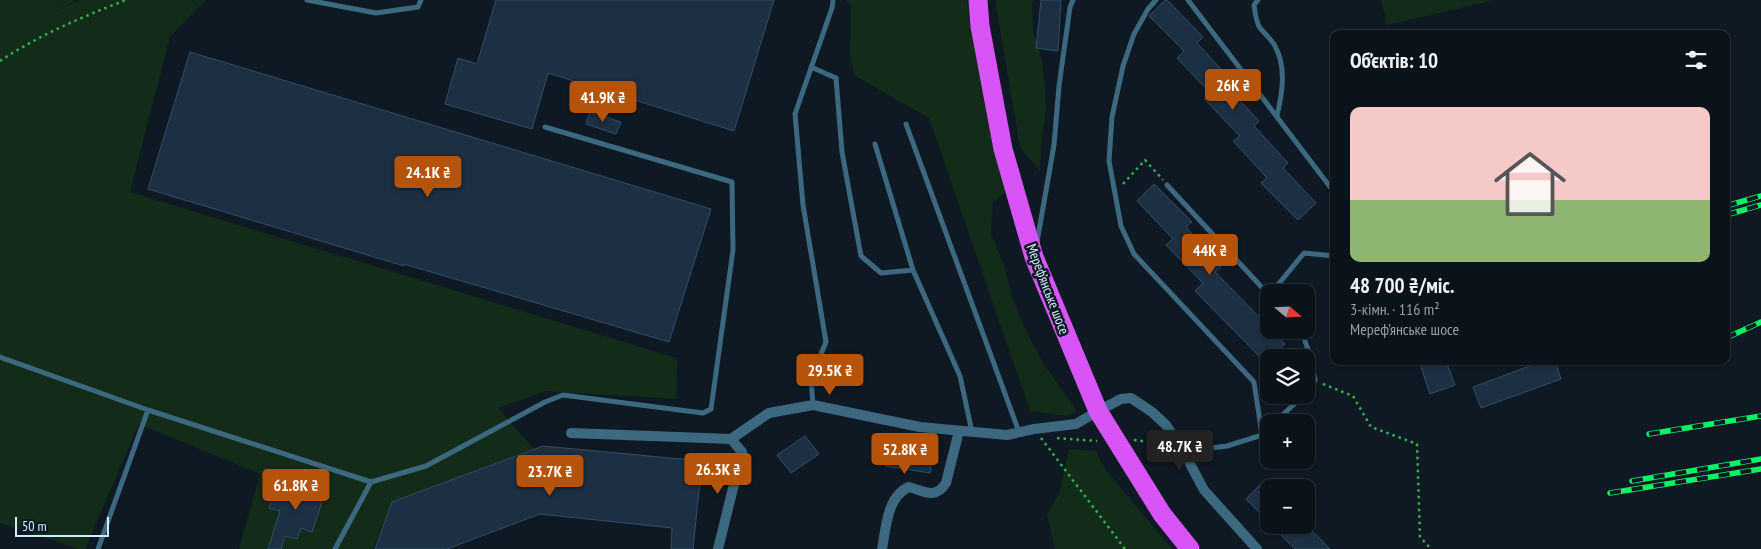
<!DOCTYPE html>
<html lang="uk">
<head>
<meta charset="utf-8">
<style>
  :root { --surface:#0b131a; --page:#192027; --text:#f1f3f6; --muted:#9a9ea2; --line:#2b3239; --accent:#b45309 }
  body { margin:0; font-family:"PT Sans Narrow",sans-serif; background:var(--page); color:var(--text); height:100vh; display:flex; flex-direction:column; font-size:19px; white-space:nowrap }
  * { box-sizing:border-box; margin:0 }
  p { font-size:16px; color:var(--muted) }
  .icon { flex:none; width:28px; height:28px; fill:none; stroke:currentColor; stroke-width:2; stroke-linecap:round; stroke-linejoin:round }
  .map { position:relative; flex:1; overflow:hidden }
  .side { position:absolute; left:1330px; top:30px; width:400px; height:335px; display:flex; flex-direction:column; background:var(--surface); border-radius:10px; box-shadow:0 1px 4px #0004,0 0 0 1px var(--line) }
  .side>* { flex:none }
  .needle { width:32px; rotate:109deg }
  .fabs { position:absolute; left:1260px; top:284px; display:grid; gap:10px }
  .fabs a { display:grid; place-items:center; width:55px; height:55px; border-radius:10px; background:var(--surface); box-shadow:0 1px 4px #0004,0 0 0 1px var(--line); font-size:25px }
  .scale { position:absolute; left:15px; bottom:12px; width:94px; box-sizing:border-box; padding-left:5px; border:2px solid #d3ecfd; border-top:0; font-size:14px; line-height:18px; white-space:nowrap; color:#d3ecfd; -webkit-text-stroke:4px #0f1923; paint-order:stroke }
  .price { position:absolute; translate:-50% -42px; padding:0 11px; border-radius:5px; background:var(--accent); color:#fff; font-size:16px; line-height:32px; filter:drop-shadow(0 1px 2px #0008) }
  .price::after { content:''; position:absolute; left:50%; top:30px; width:15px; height:11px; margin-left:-8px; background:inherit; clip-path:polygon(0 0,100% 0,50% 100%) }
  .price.on { background:#222; color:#fff }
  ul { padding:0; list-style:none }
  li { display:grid; align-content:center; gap:10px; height:265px; padding:0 20px }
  li span { display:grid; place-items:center; height:155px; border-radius:10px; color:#555 }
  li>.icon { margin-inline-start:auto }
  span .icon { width:90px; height:90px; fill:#fffc; stroke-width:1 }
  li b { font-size:21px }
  h2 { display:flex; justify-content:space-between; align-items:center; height:60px; padding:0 20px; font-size:21px }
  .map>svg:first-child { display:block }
</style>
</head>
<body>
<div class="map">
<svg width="1761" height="549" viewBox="0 0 1761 549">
  <rect width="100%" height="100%" fill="#0f1923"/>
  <path fill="#122c19" d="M 0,0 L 77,0 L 53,13 L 80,0 L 206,0 L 170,37 L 130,192 L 677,358 L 676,399 L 545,391 L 498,408 L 534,449 L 392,502 L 373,549 L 239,549 L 260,474 L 139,424 L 85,549 L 79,549 L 0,523 Z
    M 846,0 L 967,0 L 970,22 L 1007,191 L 993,202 L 991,234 L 1004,265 L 1013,300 L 1028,335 L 1043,363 L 1077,411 L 1066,416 L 1030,411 L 929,118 L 855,76 L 850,57 L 851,5 Z
    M 995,0 L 1032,0 L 1033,32 L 1043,63 L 1046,108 L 1041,145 L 1040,171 L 1020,147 Z
    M 1381,0 L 1495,0 L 1387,25 Z
    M 1069,449 L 1096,451 L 1105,469 L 1172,549 L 1055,549 L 1047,514 L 1059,494 Z"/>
  <path fill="#1c2f43" stroke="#2f4f6d" d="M 496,0 L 774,0 L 734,131 L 548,73 L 532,129 L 445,104 L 458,58 L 477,64 Z
    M 1041,0 L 1061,0 L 1058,51 L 1036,48 Z
    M 1165,0 L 1167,0 L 1203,37 L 1197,43 L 1231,80 L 1225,85 L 1259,121 L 1254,126 L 1288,163 L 1283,168 L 1316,203 L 1298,220 L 1261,183 L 1267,178 L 1233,141 L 1240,136 L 1204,99 L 1211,94 L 1177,58 L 1184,51 L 1149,16 Z
    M 190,52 L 711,209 L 669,342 L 404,264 L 404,266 L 148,189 Z
    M 590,112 L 621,122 L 616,134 L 586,124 Z
    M 1154,184 L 1192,222 L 1186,227 L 1221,267 L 1215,272 L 1269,327 L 1269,330 L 1271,330 L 1285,344 L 1265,362 L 1195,291 L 1203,283 L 1166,245 L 1173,239 L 1137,201 Z
    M 1419,361 L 1446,361 L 1455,385 L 1430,394 Z
    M 1543,361 L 1555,361 L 1561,379 L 1481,408 L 1473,387 Z
    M 805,436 L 819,454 L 791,473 L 777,455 Z
    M 889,440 L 934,447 L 930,473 L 885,466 Z
    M 543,446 L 702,461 L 693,549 L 671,549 L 672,528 L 540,514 L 447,549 L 375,549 L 392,502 Z
    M 304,479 L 327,487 L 312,532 L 301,528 L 297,539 L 285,536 L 281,549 L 268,549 L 280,511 L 269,508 L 273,495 L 284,498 L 288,484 L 301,488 Z
    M 1263,482 L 1269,487 L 1269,522 L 1246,499 Z
    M 1271,525 L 1306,525 L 1330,549 L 1295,549 Z"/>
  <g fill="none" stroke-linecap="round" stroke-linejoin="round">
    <path stroke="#35af52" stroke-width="2.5" stroke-dasharray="2.5 4" stroke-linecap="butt" d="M 0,61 C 39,35 82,17 126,0
      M 1123,184 L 1145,160 L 1163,180
      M 1323,384 L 1353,396 L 1371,427 L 1417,444 L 1420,537 L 1431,549
      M 1041,438 L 1125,549
      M 1057,438 L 1097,441
      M 1134,440 L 1165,444"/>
    <path stroke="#3c697f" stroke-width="5" d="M 307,0 L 376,13 L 418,7 L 421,0
      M 1156,0 L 1148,9 L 1134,34 L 1123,66 L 1112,117 L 1109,161 L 1121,226 L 1134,254 L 1254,382 L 1262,435 L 1227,446 L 1211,448 L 1181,447
      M 1188,0 L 1334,192
      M 1258,0 L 1254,5 C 1255,12 1256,22 1260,28 C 1265,34 1271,39 1275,46 C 1287,68 1282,94 1277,116
      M 811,67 L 836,78 L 842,152 L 861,256 L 881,273 L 913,270 L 875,144
      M 906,124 L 1019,432
      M 1167,185 L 1269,295
      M 1037,242 L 1054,145 L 1059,86 L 1070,7 L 1073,0
      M 913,270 L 960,376 L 972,432
      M 1272,292 L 1304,253 L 1334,256
      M 1301,330 L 1310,355 L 1315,380 L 1306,393
      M 0,357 L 148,410 L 371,482
      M 813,405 L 811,378 L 826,342 L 803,205 L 795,114 L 832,8 L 833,0
      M 1275,422 L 1304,395
      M 1262,435 L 1269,428
      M 98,549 L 148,410
      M 335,549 L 371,482 L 426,466 L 545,402 L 563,395 L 703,413 L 711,409 L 733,250 L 732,182 L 545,127"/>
    <path stroke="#3c697f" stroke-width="10" d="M 571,433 L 731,439 L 769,413 L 813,405 L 920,427 L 1007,435 L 1034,429 L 1076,424 L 1098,411 L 1121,399 L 1131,398 L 1152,412 L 1166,425 L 1181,447 L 1204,490 L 1257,549
      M 718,549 L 742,452 L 731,439
      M 882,549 C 886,528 887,496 909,487 C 924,491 935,500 946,483 L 959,431"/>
    <path stroke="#d954f7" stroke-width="19" d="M 978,0 L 980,26 L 1003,149 L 1034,257 L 1098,411 L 1162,514 L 1190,549"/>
    <g stroke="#0cf066" stroke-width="5.5">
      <path id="rail" d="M 1726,206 L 1761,196
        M 1726,215 L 1761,205
        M 1726,338 L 1761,322
        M 1649,434 L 1761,416
        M 1632,481 L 1761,459
        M 1610,493 L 1761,469"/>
    </g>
    <use href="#rail" stroke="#0f1923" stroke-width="4" stroke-dasharray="11" stroke-linecap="butt"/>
  </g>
  <g text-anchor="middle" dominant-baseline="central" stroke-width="5" stroke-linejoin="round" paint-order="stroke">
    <g font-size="14" fill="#d3ecfd" stroke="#0f1923">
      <text transform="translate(1048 289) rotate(69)">Мереф’янське шосе</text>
    </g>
  </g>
</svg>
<div class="fabs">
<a><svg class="needle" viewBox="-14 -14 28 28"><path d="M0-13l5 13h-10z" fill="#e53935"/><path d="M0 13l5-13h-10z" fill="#9a9ea2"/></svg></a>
<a><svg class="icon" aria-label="layers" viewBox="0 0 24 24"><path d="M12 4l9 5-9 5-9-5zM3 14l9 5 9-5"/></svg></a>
<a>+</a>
<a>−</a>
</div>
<div class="scale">50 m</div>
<b class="price" style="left:1233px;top:111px">26K ₴</b>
<b class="price" style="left:603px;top:123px">41.9K ₴</b>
<b class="price" style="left:428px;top:198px">24.1K ₴</b>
<b class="price" style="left:1210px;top:276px">44K ₴</b>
<b class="price" style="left:830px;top:396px">29.5K ₴</b>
<b class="price on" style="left:1180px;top:472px">48.7K ₴</b>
<b class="price" style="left:905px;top:475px">52.8K ₴</b>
<b class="price" style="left:718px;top:495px">26.3K ₴</b>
<b class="price" style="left:550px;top:497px">23.7K ₴</b>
<b class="price" style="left:296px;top:511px">61.8K ₴</b>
<section class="side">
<h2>Об’єктів: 10<svg class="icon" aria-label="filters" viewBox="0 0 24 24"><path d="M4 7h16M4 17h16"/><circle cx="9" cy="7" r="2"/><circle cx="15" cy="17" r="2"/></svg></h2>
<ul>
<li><span style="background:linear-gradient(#f6c9c9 60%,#8fb573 0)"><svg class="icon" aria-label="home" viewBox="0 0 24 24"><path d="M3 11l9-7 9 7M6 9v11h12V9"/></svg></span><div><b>48 700 ₴/міс.</b><p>3-кімн. · 116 m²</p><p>Мереф’янське шосе</p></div></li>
</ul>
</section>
</div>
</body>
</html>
